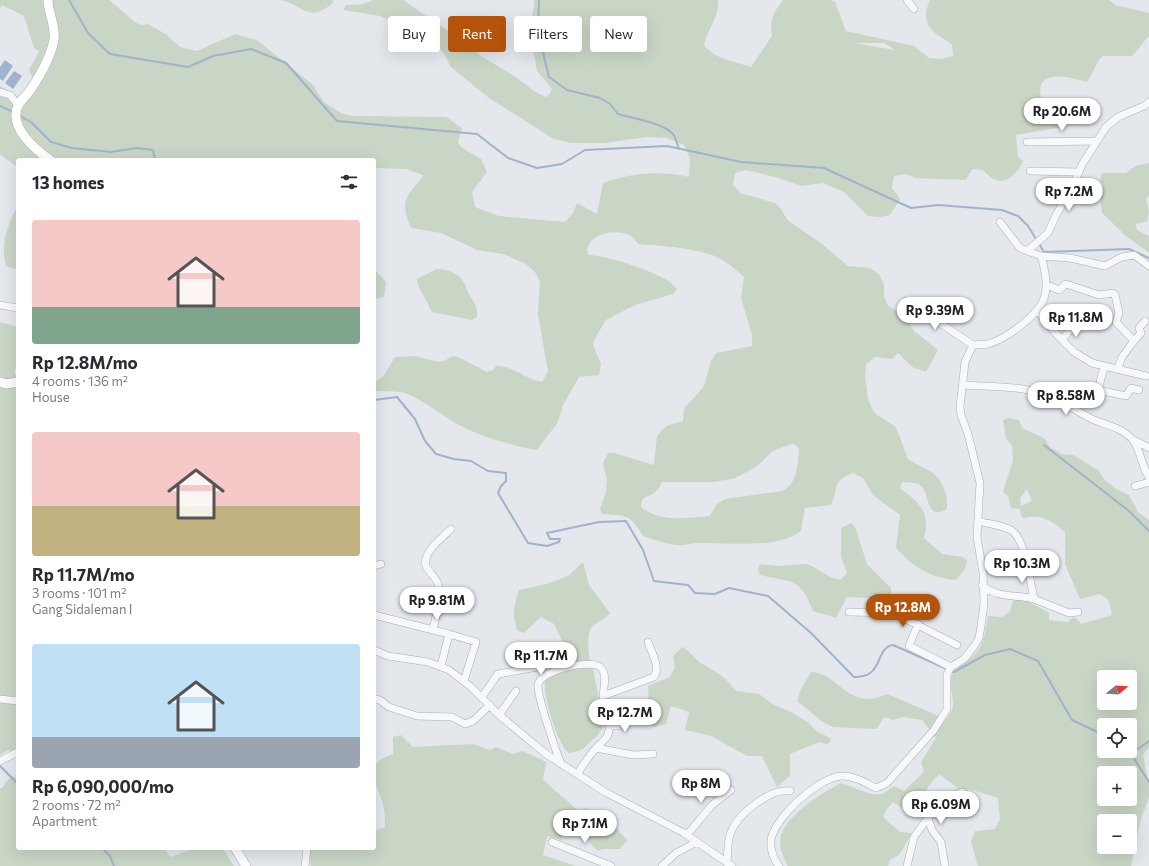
<!DOCTYPE html>
<html lang="en">
<head>
<meta charset="utf-8">
<style>
  :root { --surface:#fff; --page:#f7f7f7; --text:#2b2b33; --muted:#7c7c81; --accent:#b45309 }
  body { margin:0; font-family:Commissioner,sans-serif; background:var(--page); color:var(--text); height:100vh; display:flex; flex-direction:column; font-size:15px; white-space:nowrap }
  * { box-sizing:border-box; margin:0 }
  p { font-size:13px; color:var(--muted) }
  .icon { flex:none; width:22px; height:22px; fill:none; stroke:currentColor; stroke-width:2; stroke-linecap:round; stroke-linejoin:round }
  .map { position:relative; flex:1; overflow:hidden }
  .drawer { position:absolute; left:16px; top:158px; width:360px; height:692px; display:flex; flex-direction:column; background:var(--surface); border-radius:4px; box-shadow:0 4px 16px #0002 }
  .drawer>* { flex:none }
  .top-card { position:absolute; left:388px; top:16px; width:380px; height:36px; display:flex; gap:8px }
  .needle { width:26px; rotate:72deg }
  .controls { position:absolute; left:1097px; top:670px; display:grid; gap:8px }
  .controls a { display:grid; place-items:center; width:40px; height:40px; border-radius:4px; background:var(--surface); box-shadow:0 4px 16px #0002; font-size:20px }
  .price { position:absolute; translate:-50% -34px; padding:0 9px; border-radius:14px; background:#fff; color:#222; font-size:13px; line-height:26px; filter:drop-shadow(0 1px 2px #0008) }
  .price::after { content:''; position:absolute; left:50%; top:24px; width:12px; height:9px; margin-left:-6px; background:inherit; clip-path:polygon(0 0,100% 0,50% 100%) }
  .price.active { background:var(--accent); color:#fff }
  ul { padding:0; list-style:none }
  li { display:grid; align-content:center; gap:8px; height:212px; padding:0 16px }
  li span { display:grid; place-items:center; height:124px; border-radius:4px; color:#555 }
  li>.icon { margin-inline-start:auto }
  span .icon { width:72px; height:72px; fill:#fffc; stroke-width:1 }
  li b { font-size:17px }
  h2 { display:flex; justify-content:space-between; align-items:center; height:48px; padding:0 16px; font-size:17px }
  .tag { padding:0 14px; border-radius:4px; background:var(--surface); box-shadow:0 4px 16px #0002; font-size:14px; line-height:36px }
  .tag.active { background:var(--accent); color:#fff }
  .map>svg:first-child { display:block }
</style>
</head>
<body>
<div class="map">
<svg width="1149" height="866" viewBox="0 0 1149 866">
  <rect width="100%" height="100%" fill="#e4e7ec"/>
  <path fill="#c9d6c5" fill-rule="evenodd" d="M 0,0 L 109,0 L 136,23 L 142,25 L 148,24 L 167,35 L 180,47 L 197,51 L 235,34 L 257,40 L 313,85 L 324,102 L 341,113 L 352,116 L 446,117 L 462,128 L 458,142 L 461,147 L 481,159 L 487,172 L 472,192 L 475,207 L 499,216 L 565,222 L 573,213 L 577,203 L 597,214 L 603,183 C 630,173 661,170 689,177 L 690,159 L 684,145 L 666,138 L 646,137 L 605,143 L 571,143 L 554,139 L 489,98 L 451,67 L 443,52 L 424,37 L 380,16 L 343,10 L 346,5 L 363,4 L 373,0 L 403,0 L 458,38 L 469,43 L 481,56 L 516,77 L 534,91 L 545,97 L 550,94 L 552,89 L 537,71 L 532,44 L 531,19 L 534,8 L 534,0 L 718,0 C 720,15 707,30 704,45 C 716,60 734,61 751,67 L 772,36 L 771,24 L 774,13 L 783,0 L 830,0 L 835,2 L 846,31 L 914,46 L 929,58 L 940,59 L 953,56 L 952,44 C 932,32 919,25 930,0 L 1109,0 L 1115,5 L 1149,13 L 1149,36 L 1132,56 L 1103,56 L 1099,60 L 1087,82 C 1065,76 1030,67 1043,105 L 1063,115 L 1062,127 L 1016,135 L 1018,157 L 1023,161 C 1013,181 999,189 983,170 L 972,169 L 966,180 L 916,178 L 906,174 L 894,176 L 892,188 L 900,199 L 890,215 L 880,217 L 868,216 L 844,192 L 823,183 L 801,186 L 779,178 L 746,170 L 735,173 L 733,184 L 740,193 L 775,203 C 782,207 783,215 789,221 L 822,244 L 848,266 L 870,268 L 879,274 L 884,285 L 884,296 L 888,306 L 904,315 L 914,331 L 938,350 L 926,372 L 912,367 L 898,353 L 892,359 L 875,357 L 866,364 L 865,376 L 868,399 L 873,411 L 877,415 L 896,427 L 908,459 C 926,471 939,470 946,494 C 947,500 948,504 946,510 C 923,520 932,491 918,484 C 914,482 907,483 902,482 L 900,488 C 918,502 931,511 924,538 L 942,554 L 963,557 L 967,561 L 965,569 L 956,580 C 931,578 913,567 896,548 L 900,515 L 873,495 L 863,478 L 853,473 C 831,481 839,488 831,505 L 805,508 L 801,531 C 776,550 730,542 700,543 C 692,543 684,546 676,545 C 665,544 653,539 643,536 C 630,514 627,516 602,514 L 600,509 L 606,492 L 607,480 L 603,463 L 608,453 L 614,453 L 654,465 L 657,436 L 666,426 L 683,421 L 684,409 L 704,386 L 711,361 L 716,353 L 752,346 L 752,335 L 741,298 L 744,277 C 738,272 733,267 727,263 C 708,248 662,246 638,244 C 636,241 634,238 631,236 C 617,227 583,234 588,255 C 605,255 669,274 677,289 L 673,294 L 635,305 L 606,320 L 594,340 L 593,345 L 601,364 L 599,375 L 579,377 L 563,405 L 558,422 L 537,450 C 512,446 483,437 461,426 C 443,417 417,394 399,392 C 391,391 382,391 374,391 L 374,383 L 383,377 L 395,357 L 415,356 L 438,362 L 444,361 L 453,356 L 458,357 L 487,372 L 493,370 L 496,366 C 513,365 526,380 542,382 L 548,371 L 538,314 L 540,281 L 534,271 L 526,264 L 503,254 L 477,250 L 441,233 L 411,228 C 406,216 401,205 410,192 C 414,186 420,183 423,175 L 406,169 L 374,168 L 374,160 L 18,160 L 18,168 L 0,154 L 0,86 L 20,98 L 34,81 L 29,70 L 39,51 L 34,48 L 24,16 L 2,5 L 0,9 ZM 854,43 L 884,43 L 895,50 ZM 791,444 L 794,444 L 799,448 C 798,463 798,484 782,491 L 725,499 L 716,505 L 710,516 C 687,518 660,523 641,507 C 641,494 650,498 656,491 C 659,489 660,485 662,482 L 714,482 L 735,478 L 756,467 L 773,451 Z
    M 281,0 L 333,0 L 333,3 C 308,23 306,7 281,0 Z
    M 1149,163 L 1149,195 L 1146,199 L 1149,211 L 1147,221 L 1136,224 L 1137,230 L 1149,236 L 1149,253 L 1126,236 L 1102,213 L 1100,197 L 1103,185 L 1100,181 L 1102,173 L 1126,173 L 1136,166 Z
    M 18,204 L 18,270 L 6,266 C 0,242 8,225 18,204 Z
    M 374,269 L 386,282 L 384,297 L 374,299 Z
    M 437,269 C 447,269 459,273 464,283 C 466,286 467,291 469,294 C 473,302 479,307 477,317 L 472,320 L 432,312 L 418,285 L 417,279 Z
    M 0,322 L 17,327 L 18,330 L 16,367 L 14,372 L 18,379 L 18,753 L 8,750 L 0,755 Z
    M 1008,418 L 1019,420 L 1022,428 L 1044,438 L 1050,447 L 1062,454 L 1073,455 L 1098,470 L 1104,479 L 1116,489 L 1129,495 L 1138,512 L 1149,520 L 1149,747 L 1143,755 L 1149,785 L 1149,797 L 1140,822 L 1131,866 L 978,866 L 971,842 L 975,831 L 995,829 L 1000,819 L 998,798 L 970,789 L 959,789 L 939,774 L 928,787 L 925,792 L 926,797 L 913,815 L 893,802 L 886,810 L 883,817 L 900,832 L 912,833 L 899,855 L 890,860 L 888,866 L 788,866 C 784,859 780,850 780,842 C 780,818 822,793 841,783 L 871,794 L 883,794 L 894,786 L 904,791 L 924,772 L 921,762 L 936,738 L 922,720 L 903,717 L 893,720 L 884,717 L 877,729 L 833,727 L 823,722 L 798,702 L 799,693 L 811,672 C 840,673 847,712 887,694 L 946,719 C 962,702 945,691 952,675 C 957,665 968,662 975,654 C 984,645 986,628 988,616 L 1002,617 L 1010,611 L 1013,600 L 1022,598 L 1049,613 L 1049,620 L 1068,622 L 1072,618 L 1076,618 L 1081,624 L 1112,615 L 1109,601 L 1100,594 L 1080,599 L 1065,564 L 1065,532 C 1053,521 1041,514 1024,518 L 1021,516 L 1020,509 L 1011,508 L 1008,496 L 1003,492 L 1013,460 L 1012,446 L 1006,439 L 1003,420 ZM 1027,489 L 1032,501 L 1021,506 L 1020,498 ZM 1104,677 L 1130,677 L 1130,703 L 1104,703 ZM 1104,725 L 1130,725 L 1130,751 L 1104,751 ZM 1104,773 L 1130,773 L 1130,799 L 1104,799 ZM 1104,821 L 1130,821 L 1130,847 L 1104,847 Z
    M 851,523 L 855,527 L 867,564 L 891,588 L 891,596 L 887,599 L 847,597 L 836,618 L 813,611 L 806,595 L 799,586 L 789,581 L 760,575 L 758,570 L 760,564 L 778,566 L 805,564 L 810,565 L 830,577 L 841,580 L 847,573 L 841,557 L 841,528 Z
    M 583,562 L 589,585 L 610,613 C 605,619 601,620 595,624 C 584,633 589,654 591,666 L 593,669 L 603,720 L 602,729 L 597,736 L 582,750 L 569,753 C 559,748 542,694 545,682 C 545,680 547,678 548,676 L 558,673 L 555,661 L 564,644 L 554,624 L 541,617 L 524,633 L 518,631 C 511,617 514,604 519,590 L 547,584 L 568,576 Z
    M 682,647 C 691,651 695,660 704,665 C 721,675 723,675 736,691 L 759,694 L 774,705 L 791,712 L 809,723 L 816,731 L 830,738 L 831,741 L 827,744 L 819,742 L 790,754 L 790,776 L 777,787 L 762,756 L 747,756 L 711,736 L 685,730 L 689,712 L 671,706 L 666,724 L 655,727 L 650,725 C 645,715 650,698 648,686 L 670,677 L 675,667 L 673,656 Z
    M 401,735 L 413,747 L 473,744 L 490,750 L 496,747 L 513,754 L 523,751 L 546,762 L 543,780 L 579,811 L 585,808 L 610,819 L 616,828 L 627,840 L 620,849 L 603,849 L 598,851 L 592,846 L 588,838 L 565,831 L 561,840 L 547,836 L 543,855 L 576,866 L 311,866 L 309,853 L 311,848 L 374,848 L 374,831 L 385,827 C 385,819 385,812 383,805 C 381,793 366,770 379,761 C 382,758 389,756 393,754 L 393,737 Z
    M 11,776 L 18,778 L 18,848 L 165,848 L 167,853 L 171,857 L 195,848 L 222,848 L 234,866 L 0,866 L 0,788 L 2,788 Z"/>
  <path fill="#9fb4cc" d="M 5,60 L 13,66 L 3,81 L 0,79 L 0,67 Z
    M 14,71 L 22,76 L 13,89 L 5,83 Z"/>
  <g fill="none" stroke-linecap="round" stroke-linejoin="round">
    <path stroke="#9fb4cc" stroke-width="2" d="M 69,0 L 88,33 L 110,54 L 188,67 L 213,56 L 251,49 L 286,63 L 337,121 L 477,134 L 508,158 L 537,168 L 562,164 L 585,150 L 667,146 L 741,162 L 824,168 L 911,208 L 938,205 L 1002,210 L 1018,216 L 1028,226 L 1044,252 L 1129,249 L 1149,258
      M 539,0 L 538,32 L 549,77 L 567,90 L 600,98 L 610,104 L 618,114 C 632,118 663,123 673,134 C 676,138 677,144 679,149
      M 0,106 L 13,112
      M 19,115 L 32,123 L 51,142 L 72,148 L 111,152 L 137,148 L 153,150 L 155,160
      M 374,400 L 397,397 L 415,419 L 425,441 L 436,454 L 454,459 L 471,461 L 488,471 L 506,473 L 506,481 L 501,486 L 498,493 L 528,543 L 547,546 L 559,542 L 560,539 L 550,539 L 547,533 L 599,522 L 626,521 L 643,550 L 654,581 L 688,585 L 695,593 L 715,594 L 729,588 L 768,596 L 811,633 L 854,677 C 885,678 874,648 893,645 L 947,669
      M 1044,445 L 1129,511 L 1149,531
      M 951,671 L 954,672 L 985,655 L 1010,649 L 1038,661 L 1072,720 L 1104,735
      M 1126,751 L 1131,754 L 1149,782
      M 1131,754 L 1149,741
      M 0,766 L 18,784
      M 102,848 L 110,856 L 114,866"/>
    <g stroke="#a9aeb7" stroke-width="8">
      <path id="street" d="M 907,0 L 914,9
        M 0,92 L 10,95 L 18,105
        M 1027,142 L 1097,141
        M 1030,171 L 1078,172
        M 1027,251 L 1048,233 L 1056,215 L 1070,191 L 1083,163 L 1106,127 L 1118,117 L 1144,106 L 1149,102
        M 1041,256 L 1070,258 L 1105,266 L 1122,257 L 1134,255 L 1149,266
        M 1047,285 L 1059,290 L 1066,284 L 1099,295 L 1113,293 L 1115,295 L 1119,313 L 1116,322 L 1134,341 L 1122,357 L 1118,368
        M 907,301 L 973,345
        M 0,305 L 18,308
        M 1037,310 L 1058,336 L 1074,352 L 1092,363 L 1146,376
        M 1062,340 L 1076,323
        M 1134,341 L 1141,333 L 1139,328 L 1145,321
        M 963,385 C 994,387 1028,385 1056,399 C 1069,405 1081,414 1094,420 C 1107,425 1122,428 1132,439 C 1141,449 1141,466 1149,477
        M 1098,390 L 1126,396 L 1131,388 L 1139,390
        M 1056,399 C 1070,391 1081,390 1098,390 L 1104,367
        M 1134,440 L 1149,448
        M 1135,486 L 1149,482
        M 978,521 C 988,524 1002,525 1011,530 C 1026,539 1030,583 1034,599 L 1069,613 L 1078,612
        M 374,566 L 381,564
        M 982,585 C 998,599 1014,594 1034,599
        M 849,612 L 894,613 L 957,645
        M 374,615 L 449,634 L 441,666
        M 918,624 L 909,646 L 951,667
        M 433,630 C 436,617 441,598 438,584 C 436,577 429,573 426,566 C 422,552 443,537 451,529
        M 449,634 L 476,642 L 464,681
        M 374,650 L 388,656 L 428,662 L 449,670 L 471,687 L 499,715 L 546,754 L 605,792 L 684,833 L 732,866
        M 603,696 L 654,677 C 661,668 651,651 648,642
        M 482,697 L 498,674 L 543,666 L 537,654
        M 0,699 L 18,701
        M 374,699 L 380,700 L 389,707 L 417,716 L 452,717 L 465,724 L 473,721 L 490,705
        M 499,715 L 516,691
        M 609,726 L 618,726 L 632,715
        M 596,748 L 633,755 L 653,754
        M 0,761 L 18,752
        M 561,764 C 556,751 537,696 538,685 C 540,670 590,659 600,667 C 609,674 602,692 603,702 C 604,714 612,723 608,735 C 605,741 599,744 596,748 C 589,756 583,765 578,773
        M 687,835 L 712,805 L 731,790
        M 552,842 L 611,866
        M 727,863 C 728,853 727,841 731,832 C 738,814 770,788 790,791
        M 305,866 L 307,848
        M 662,866 L 676,853 L 697,842
        M 779,866 C 773,858 770,850 771,840 C 775,817 818,778 841,776 C 853,775 866,783 876,788 L 887,783 L 934,730 L 947,709 L 947,674 L 951,667 L 964,659 L 974,646 L 979,638 L 981,626 L 984,604 L 983,573 L 977,537 L 980,483 L 968,434 L 961,415 L 960,407 L 965,362 L 973,345 C 978,344 983,345 988,344 C 1006,339 1041,314 1045,295 C 1048,282 1045,269 1041,256 L 1020,248 L 1000,222
        M 907,866 L 914,837 L 928,818
        M 945,866 L 941,842 L 932,830 L 928,818 L 939,804 L 959,793 L 962,792 L 969,796 L 973,807"/>
    </g>
    <g stroke="#a9aeb7" stroke-width="10">
      <path id="secondary" d="M 48,0 C 48,13 56,26 54,39 C 51,58 40,76 29,92 C 26,96 20,101 18,106 C 8,127 36,150 50,160
        M 0,382 L 6,384 L 18,382
        M 235,848 L 246,866"/>
    </g>
    <use href="#street" stroke="#f7f8fa" stroke-width="7"/>
    <use href="#secondary" stroke="#fff" stroke-width="9"/>
  </g>
</svg>
<div class="controls">
<a><svg class="needle" viewBox="-14 -14 28 28"><path d="M0-13l5 13h-10z" fill="#e53935"/><path d="M0 13l5-13h-10z" fill="#7c7c81"/></svg></a>
<a><svg class="icon" aria-label="locate" viewBox="0 0 24 24"><circle cx="12" cy="12" r="6"/><path d="M12 2v4M12 18v4M2 12h4M18 12h4"/></svg></a>
<a>+</a>
<a>−</a>
</div>
<b class="price" style="left:1062px;top:132px">Rp 20.6M</b>
<b class="price" style="left:1069px;top:212px">Rp 7.2M</b>
<b class="price" style="left:935px;top:331px">Rp 9.39M</b>
<b class="price" style="left:1076px;top:338px">Rp 11.8M</b>
<b class="price" style="left:1066px;top:416px">Rp 8.58M</b>
<b class="price" style="left:1022px;top:584px">Rp 10.3M</b>
<b class="price" style="left:437px;top:621px">Rp 9.81M</b>
<b class="price active" style="left:903px;top:628px">Rp 12.8M</b>
<b class="price" style="left:541px;top:676px">Rp 11.7M</b>
<b class="price" style="left:625px;top:733px">Rp 12.7M</b>
<b class="price" style="left:701px;top:804px">Rp 8M</b>
<b class="price" style="left:941px;top:825px">Rp 6.09M</b>
<b class="price" style="left:585px;top:844px">Rp 7.1M</b>
<div class="top-card">
<a class="tag">Buy</a>
<a class="tag active">Rent</a>
<a class="tag">Filters</a>
<a class="tag">New</a>
</div>
<section class="drawer">
<h2>13 homes<svg class="icon" aria-label="filters" viewBox="0 0 24 24"><path d="M4 7h16M4 17h16"/><circle cx="9" cy="7" r="2"/><circle cx="15" cy="17" r="2"/></svg></h2>
<ul>
<li><span style="background:linear-gradient(#f6c9c9 70%,#7fa58c 0)"><svg class="icon" aria-label="home" viewBox="0 0 24 24"><path d="M3 11l9-7 9 7M6 9v11h12V9"/></svg></span><div><b>Rp 12.8M/mo</b><p>4 rooms · 136 m²</p><p>House</p></div></li>
<li><span style="background:linear-gradient(#f6c9c9 60%,#c2b280 0)"><svg class="icon" aria-label="home" viewBox="0 0 24 24"><path d="M3 11l9-7 9 7M6 9v11h12V9"/></svg></span><div><b>Rp 11.7M/mo</b><p>3 rooms · 101 m²</p><p>Gang Sidaleman I</p></div></li>
<li><span style="background:linear-gradient(#bfe0f5 75%,#9aa5b1 0)"><svg class="icon" aria-label="home" viewBox="0 0 24 24"><path d="M3 11l9-7 9 7M6 9v11h12V9"/></svg></span><div><b>Rp 6,090,000/mo</b><p>2 rooms · 72 m²</p><p>Apartment</p></div></li>
</ul>
</section>
</div>
</body>
</html>
